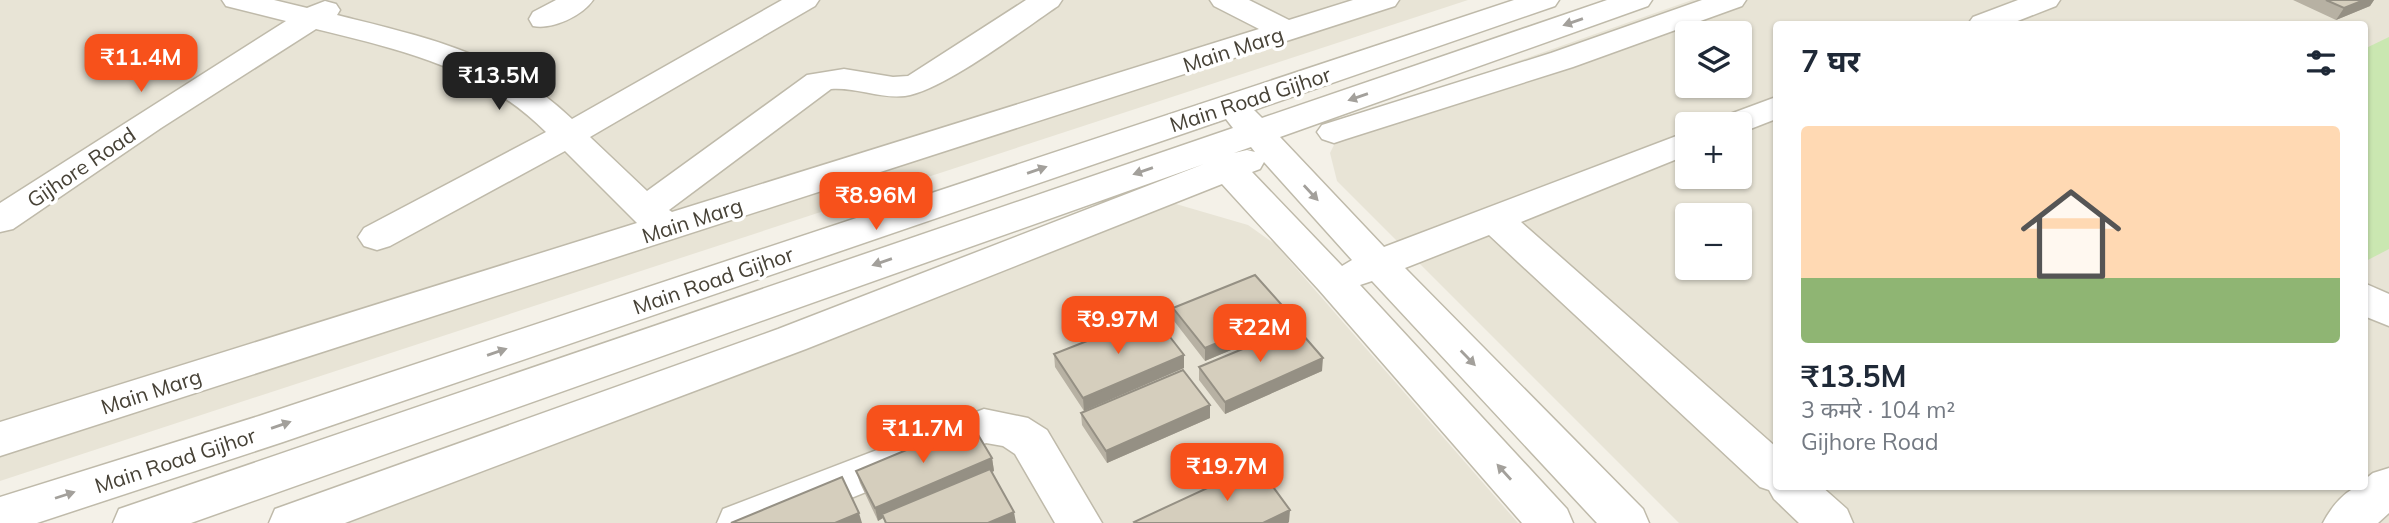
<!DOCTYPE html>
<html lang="hi">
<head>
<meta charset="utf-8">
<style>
  :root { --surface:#fff; --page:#f2f2f3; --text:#1f2937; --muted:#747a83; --accent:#f7511b }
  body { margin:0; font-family:Mulish,"Noto Sans Devanagari",sans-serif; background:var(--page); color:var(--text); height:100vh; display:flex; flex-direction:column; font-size:26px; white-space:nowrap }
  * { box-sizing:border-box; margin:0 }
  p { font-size:23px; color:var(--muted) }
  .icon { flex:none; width:38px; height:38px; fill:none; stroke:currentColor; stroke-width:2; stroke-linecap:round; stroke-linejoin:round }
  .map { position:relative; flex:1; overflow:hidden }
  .side { position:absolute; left:1773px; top:21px; width:595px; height:469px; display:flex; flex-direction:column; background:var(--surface); border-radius:7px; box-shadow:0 2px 5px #0004 }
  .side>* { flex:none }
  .controls { position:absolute; left:1675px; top:21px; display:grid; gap:14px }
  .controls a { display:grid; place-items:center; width:77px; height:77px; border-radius:7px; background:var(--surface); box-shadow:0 2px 5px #0004; font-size:35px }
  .price { position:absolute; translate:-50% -60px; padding:0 16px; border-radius:14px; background:var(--accent); color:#fff; font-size:23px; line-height:46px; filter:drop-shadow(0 2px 4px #0008) }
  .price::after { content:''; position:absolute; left:50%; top:42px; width:21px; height:16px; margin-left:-10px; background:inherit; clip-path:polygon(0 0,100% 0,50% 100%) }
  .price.on { background:#222; color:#fff }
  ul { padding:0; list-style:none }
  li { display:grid; align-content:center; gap:14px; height:371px; padding:0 28px }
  li span { display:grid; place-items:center; height:217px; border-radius:7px; color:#555 }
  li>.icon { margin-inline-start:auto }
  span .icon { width:126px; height:126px; fill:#fffc; stroke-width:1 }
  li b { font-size:30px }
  h2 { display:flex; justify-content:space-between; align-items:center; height:84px; padding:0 28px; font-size:30px }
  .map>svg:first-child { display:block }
</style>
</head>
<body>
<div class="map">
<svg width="2389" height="523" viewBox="0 0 2389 523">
  <rect width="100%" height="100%" fill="#f4f1e8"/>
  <path fill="#e8e4d6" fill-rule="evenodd" d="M 0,0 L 1468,0 L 0,481 Z
    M 1692,0 L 2389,0 L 2389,523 L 1679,523 L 1337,181 L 1330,153 L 1340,133 L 1376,111 ZM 1776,24 L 2364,24 L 2364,486 L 1776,486 ZM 1687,33 L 1740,33 L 1740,86 L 1687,86 ZM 1687,124 L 1740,124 L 1740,177 L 1687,177 ZM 1687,215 L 1740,215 L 1740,268 L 1687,268 Z
    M 1176,204 L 1248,225 L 1275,244 L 1518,523 L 273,523 L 1125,208 Z"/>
  <path fill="#cae7b1" d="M 2389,37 L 2389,249 L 2364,262 L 2364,49 Z"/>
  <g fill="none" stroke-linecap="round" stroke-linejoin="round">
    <g stroke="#bfbaaa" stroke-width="3">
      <path id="minor" d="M 222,0 L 274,0 L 307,8 L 325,1 L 336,4 L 340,10 L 337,15 C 425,37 503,53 572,119 L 782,0 L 819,0 L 815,6 L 590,137 L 647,191 L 807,75 L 844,69 L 893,77 L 908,76 L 1026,0 L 1062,0 L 1058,6 C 1022,30 943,91 905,96 C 880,99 856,87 831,89 L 669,210 L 672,212 L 1259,29 L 1214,6 L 1210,0 L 1249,0 L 1289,20 L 1353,0 L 1399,0 L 1395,6 L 0,456 L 0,422 L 637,223 L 565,151 L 390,246 L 377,250 L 364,246 L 358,237 L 364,228 L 546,132 C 482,68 402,50 316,29 L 161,128 L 13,229 L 0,232 L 0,203 L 286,21 L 226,6 Z
        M 556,0 L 593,0 C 582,16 552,30 533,26 L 529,19 L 533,12 Z
        M 1514,0 L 1559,0 L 1555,6 L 1254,110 L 1262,118 L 1607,0 L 1652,0 L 1648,6 L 1280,137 L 1384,247 L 1687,132 L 1687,155 L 1521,222 L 1776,447 L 1776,486 L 1821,486 L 1847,509 L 1853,523 L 1799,523 L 1774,499 L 1769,490 L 1760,487 L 1489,235 L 1405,268 L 1643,509 L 1649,523 L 1597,523 L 1372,281 L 1360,285 L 1567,509 L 1573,523 L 1522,523 L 1319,290 L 1222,184 L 806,349 L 345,523 L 269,523 L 275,509 L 778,329 L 1204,164 L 191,523 L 113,523 L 119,509 L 1233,128 L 1226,119 L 283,442 L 37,523 L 0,523 L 0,497 L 259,416 ZM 1251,147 L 1255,152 L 1247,150 L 1234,153 ZM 1264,162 L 1352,260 L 1342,266 L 1252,172 L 1260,169 Z
        M 1702,0 L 1746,0 L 1742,6 L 1573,67 L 1346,139 L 1334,143 L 1322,139 L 1317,132 L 1322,125 L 1551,53 Z
        M 2018,0 L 2060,0 L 2056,6 L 2010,24 L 1968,24 L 1973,17 Z
        M 1776,97 L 1776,119 L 1740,133 L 1740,124 L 1717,124 L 1722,117 Z
        M 2364,283 L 2389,294 L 2389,326 L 2364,316 Z
        M 984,409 L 1028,418 L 1047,430 L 1102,523 L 1055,523 L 1015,454 L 1003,446 L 986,443 L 790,523 L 717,523 L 723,509 Z
        M 2389,468 L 2389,513 L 2378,523 L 2323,523 C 2330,509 2347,486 2364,486 L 2364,480 L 2373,473 Z"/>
    </g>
    <use href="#minor" fill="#fff" fill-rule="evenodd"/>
  </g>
  <path fill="#b7b1a3" d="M 2293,0 L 2374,0 L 2370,6 L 2336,20 Z
    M 1173,308 L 1289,313 L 1288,326 L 1205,361 L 1174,321 Z
    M 1054,354 L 1184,355 L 1184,368 L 1084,411 L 1055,367 Z
    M 1199,367 L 1322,371 L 1225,414 L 1199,380 Z
    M 1081,413 L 1210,418 L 1107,463 L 1082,425 Z
    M 992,458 L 994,471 L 992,472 L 1016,523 L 885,523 L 883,518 L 878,521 L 860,483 L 856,471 Z"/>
  <path fill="#959084" d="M 2364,0 L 2374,0 L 2370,6 L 2336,20 L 2344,8 Z
    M 1289,313 L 1288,326 L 1205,361 L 1205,348 Z
    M 1184,355 L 1184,368 L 1084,411 L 1083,398 Z
    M 1323,358 L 1322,371 L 1225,414 L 1225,402 Z
    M 1210,405 L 1210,418 L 1107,463 L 1106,451 Z
    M 992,458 L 994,471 L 884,518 L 882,514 L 883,518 L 878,521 L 875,508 Z
    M 1290,510 L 1289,522 L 1288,523 L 1263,523 Z
    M 1014,512 L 1016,523 L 988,523 Z
    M 859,513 L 862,523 L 835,523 Z"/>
  <path fill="#d5cebd" stroke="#959084" stroke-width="2" d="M 2326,0 L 2364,0 L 2344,8 Z
    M 1255,275 L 1289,313 L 1205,348 L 1173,308 Z
    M 1153,315 L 1184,355 L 1083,398 L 1054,354 Z
    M 1296,327 L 1323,358 L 1225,402 L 1199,367 Z
    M 1183,370 L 1210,405 L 1106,451 L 1081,413 Z
    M 971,423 L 992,458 L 875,508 L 856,471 Z
    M 1257,465 L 1290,510 L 1263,523 L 1135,523 L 1134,522 Z
    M 990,469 L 1014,512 L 988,523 L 886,523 L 882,514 Z
    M 842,477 L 859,513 L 835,523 L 731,523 Z"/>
  <defs><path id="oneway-solid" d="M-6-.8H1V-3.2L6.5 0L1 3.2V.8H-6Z" transform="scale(1.75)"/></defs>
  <g fill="#a3a09b">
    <use href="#oneway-solid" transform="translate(1573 22) rotate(161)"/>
    <use href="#oneway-solid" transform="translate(1358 97) rotate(161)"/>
    <use href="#oneway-solid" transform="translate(1037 170) rotate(-19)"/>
    <use href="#oneway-solid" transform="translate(1143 171) rotate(161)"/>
    <use href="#oneway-solid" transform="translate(1311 193) rotate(47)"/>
    <use href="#oneway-solid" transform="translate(882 262) rotate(161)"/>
    <use href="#oneway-solid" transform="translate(497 352) rotate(-19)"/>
    <use href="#oneway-solid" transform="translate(1468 358) rotate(46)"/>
    <use href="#oneway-solid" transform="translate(281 425) rotate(-19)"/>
    <use href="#oneway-solid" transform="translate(1504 472) rotate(-132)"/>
    <use href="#oneway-solid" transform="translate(65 495) rotate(-18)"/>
  </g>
  <g text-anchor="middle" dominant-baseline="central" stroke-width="7" stroke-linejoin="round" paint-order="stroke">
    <g font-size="21" fill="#474237" stroke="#fff">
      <text transform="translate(1233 49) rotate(-18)">Main Marg</text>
      <text transform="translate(1250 99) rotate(-18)">Main Road Gijhor</text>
      <text transform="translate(81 167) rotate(-34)">Gijhore Road</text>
      <text transform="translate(692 220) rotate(-18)">Main Marg</text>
      <text transform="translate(713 280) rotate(-19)">Main Road Gijhor</text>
      <text transform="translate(151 391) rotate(-18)">Main Marg</text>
      <text transform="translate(175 460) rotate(-18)">Main Road Gijhor</text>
    </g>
  </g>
</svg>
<div class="controls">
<a><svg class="icon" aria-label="layers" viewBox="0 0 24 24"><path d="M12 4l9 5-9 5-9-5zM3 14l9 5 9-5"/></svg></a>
<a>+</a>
<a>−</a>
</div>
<b class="price" style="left:141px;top:94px">₹11.4M</b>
<b class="price on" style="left:499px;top:112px">₹13.5M</b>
<b class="price" style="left:876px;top:232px">₹8.96M</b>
<b class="price" style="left:1118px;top:356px">₹9.97M</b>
<b class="price" style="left:1260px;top:364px">₹22M</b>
<b class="price" style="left:923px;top:465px">₹11.7M</b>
<b class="price" style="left:1227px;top:503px">₹19.7M</b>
<section class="side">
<h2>7 घर<svg class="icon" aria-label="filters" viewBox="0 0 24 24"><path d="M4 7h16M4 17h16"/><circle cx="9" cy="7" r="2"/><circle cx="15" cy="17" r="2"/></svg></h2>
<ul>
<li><span style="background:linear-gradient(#ffd9b3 70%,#8fb573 0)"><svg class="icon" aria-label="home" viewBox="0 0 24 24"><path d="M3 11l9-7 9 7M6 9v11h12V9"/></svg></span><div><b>₹13.5M</b><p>3 कमरे · 104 m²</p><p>Gijhore Road</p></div></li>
</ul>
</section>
</div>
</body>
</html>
